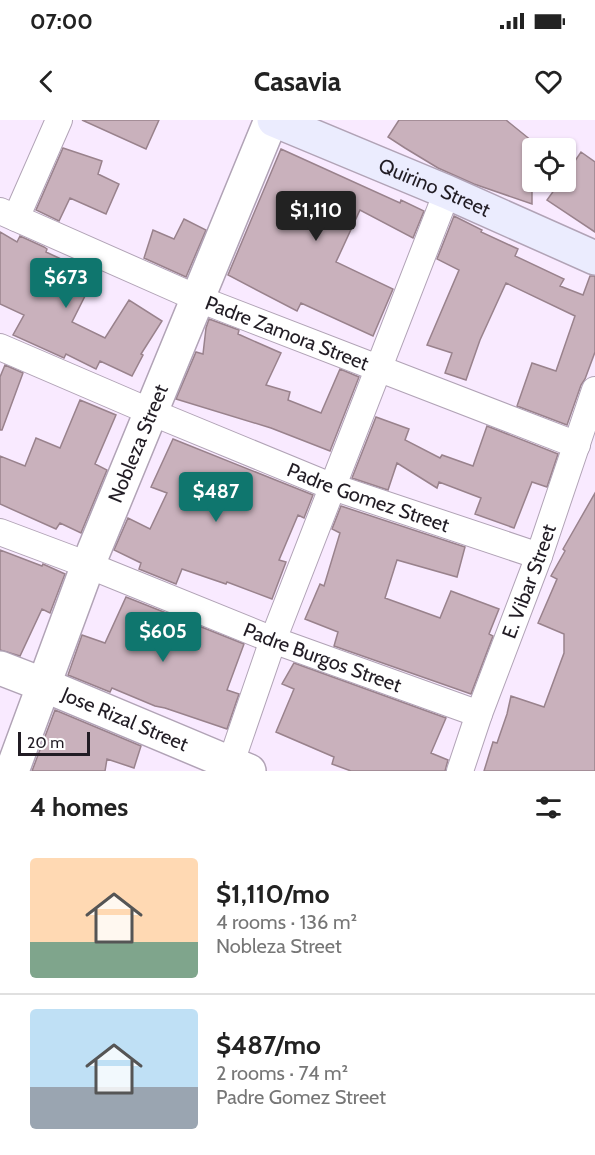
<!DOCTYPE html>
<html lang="en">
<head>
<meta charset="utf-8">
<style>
  :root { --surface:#fff; --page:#f6f6f6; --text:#222; --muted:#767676; --line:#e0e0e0; --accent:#0f766e }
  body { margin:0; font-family:Cabin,sans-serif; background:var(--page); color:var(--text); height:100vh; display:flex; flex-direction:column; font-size:22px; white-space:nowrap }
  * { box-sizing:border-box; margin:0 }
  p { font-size:20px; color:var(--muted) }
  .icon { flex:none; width:33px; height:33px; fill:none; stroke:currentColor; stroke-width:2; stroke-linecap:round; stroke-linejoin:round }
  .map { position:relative; height:651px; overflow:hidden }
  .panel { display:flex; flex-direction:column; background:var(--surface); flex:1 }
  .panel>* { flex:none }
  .fabs { position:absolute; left:522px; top:18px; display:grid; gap:12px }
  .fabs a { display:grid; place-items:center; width:54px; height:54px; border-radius:6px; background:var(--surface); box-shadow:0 2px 4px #0004; font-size:30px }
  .scale { position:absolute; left:18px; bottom:15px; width:72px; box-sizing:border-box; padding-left:6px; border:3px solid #211c24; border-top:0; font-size:16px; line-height:21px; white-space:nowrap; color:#211c24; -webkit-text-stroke:4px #fff; paint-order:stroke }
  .price { position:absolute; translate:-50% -51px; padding:0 14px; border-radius:6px; background:var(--accent); color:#fff; font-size:20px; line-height:39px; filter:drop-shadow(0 2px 3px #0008) }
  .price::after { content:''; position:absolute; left:50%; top:36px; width:18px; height:14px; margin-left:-9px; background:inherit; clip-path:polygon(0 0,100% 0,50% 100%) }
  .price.on { background:#222; color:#fff }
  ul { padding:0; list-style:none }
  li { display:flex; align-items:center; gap:18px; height:150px; padding:0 30px }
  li+li { border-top:2px solid var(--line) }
  li span { display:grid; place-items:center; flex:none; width:168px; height:120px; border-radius:6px; color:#555 }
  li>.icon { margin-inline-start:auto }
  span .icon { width:72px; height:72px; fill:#fffc; stroke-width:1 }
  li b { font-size:26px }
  h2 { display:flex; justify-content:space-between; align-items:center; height:72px; padding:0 30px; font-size:26px }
  .status { display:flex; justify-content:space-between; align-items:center; height:42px; padding:0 30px; background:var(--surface); direction:ltr }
  .status svg { height:16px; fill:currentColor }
  header { display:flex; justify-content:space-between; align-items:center; height:78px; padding:0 30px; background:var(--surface); font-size:27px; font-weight:700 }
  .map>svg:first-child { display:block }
</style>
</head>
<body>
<div class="status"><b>07:00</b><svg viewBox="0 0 49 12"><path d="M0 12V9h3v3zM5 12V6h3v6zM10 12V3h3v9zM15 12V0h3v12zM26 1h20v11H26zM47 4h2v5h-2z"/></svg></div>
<header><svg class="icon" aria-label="back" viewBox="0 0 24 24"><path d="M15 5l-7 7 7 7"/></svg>Casavia<svg class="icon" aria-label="heart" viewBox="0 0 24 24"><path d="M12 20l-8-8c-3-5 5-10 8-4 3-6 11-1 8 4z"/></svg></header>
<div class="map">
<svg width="595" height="651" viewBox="0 0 595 651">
  <rect width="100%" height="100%" fill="#f9eaff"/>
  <path fill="#c9b1bc" stroke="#99828c" stroke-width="1.5" d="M 82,0 L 159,0 L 146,29 Z
    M 399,0 L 506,0 L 532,21 L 532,84 L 474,64 L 438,48 L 405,28 L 388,17 Z
    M 63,28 L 102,41 L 98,54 L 119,64 L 106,94 L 70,78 L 59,101 L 36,90 Z
    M 281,29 L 400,83 L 401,80 L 424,91 L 413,118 L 360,90 L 336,142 L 393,169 L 373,216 L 301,183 L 297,191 L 228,155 Z
    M 581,32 L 595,42 L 595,112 L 547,80 L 560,62 L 566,62 L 566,54 Z
    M 454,96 L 482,110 L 481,112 L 518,129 L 515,136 L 564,159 L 560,166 L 583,175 L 590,156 L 595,156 L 595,232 L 585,259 L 581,265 L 567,305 L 517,286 L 532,243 L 556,251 L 575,196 L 506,163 L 480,220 L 466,260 L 445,253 L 452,233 L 427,225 L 459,150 L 437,139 Z
    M 184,99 L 206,110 L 186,157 L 144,138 L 153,110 L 174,119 Z
    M 0,112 L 17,122 L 20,116 L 44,127 L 47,129 L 46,132 L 61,139 L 60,142 L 94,158 L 72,202 L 105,218 L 129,180 L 162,201 L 141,234 L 143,235 L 132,256 L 100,241 L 96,249 L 66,234 L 64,238 L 13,215 L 24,195 L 0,184 Z
    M 209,199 L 239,210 L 238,214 L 281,233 L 266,265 L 290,272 L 288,280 L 321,293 L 340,249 L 359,257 L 330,331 L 271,308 L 176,279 L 196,232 L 203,234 L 206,208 Z
    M 5,245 L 23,253 L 2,310 L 0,310 L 0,257 Z
    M 80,280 L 116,295 L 95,344 L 107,350 L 81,413 L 60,403 L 56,409 L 0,384 L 0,336 L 25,346 L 36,318 L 60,328 Z
    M 376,297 L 409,309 L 405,320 L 440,338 L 442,335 L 473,346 L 487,306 L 558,334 L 547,367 L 532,362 L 514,408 L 475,394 L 481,378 L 439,362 L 437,368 L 397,343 L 388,370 L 352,358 Z
    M 173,319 L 313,375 L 304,398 L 298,395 L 279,440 L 286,442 L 272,479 L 227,462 L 226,464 L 182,449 L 176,464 L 139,449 L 141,443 L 114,430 L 128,398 L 150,409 L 167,373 L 151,367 Z
    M 595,373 L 595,651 L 484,651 L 493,622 L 497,623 L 507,594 L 511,576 L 544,587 L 564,533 L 564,514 L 538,503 L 557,459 L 551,456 L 565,431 L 563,429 Z
    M 341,386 L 465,427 L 457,457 L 397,440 L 385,478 L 440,498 L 451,471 L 499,489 L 489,514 L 493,516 L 471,574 L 334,526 L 338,512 L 305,499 L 320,464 L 324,466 L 340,413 L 332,409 Z
    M 0,430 L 42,446 L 43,444 L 65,454 L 50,493 L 42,489 L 20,536 L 0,530 Z
    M 126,477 L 244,524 L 227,570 L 239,574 L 227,609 L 165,588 L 155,586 L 112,568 L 110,572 L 68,555 L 82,515 L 105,523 Z
    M 294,543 L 446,598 L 431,633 L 448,640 L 445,651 L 351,651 L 332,644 L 334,637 L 276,612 L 294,569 L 282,564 Z
    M 55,590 L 141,626 L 134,648 L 107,639 L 105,651 L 32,651 Z"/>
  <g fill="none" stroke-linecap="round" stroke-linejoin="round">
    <g stroke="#b1a3b6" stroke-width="28">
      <g id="minor">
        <path id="s1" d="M 0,91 L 199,179 L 577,325"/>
        <path d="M 16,98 L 59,0"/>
        <path id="s2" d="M 0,227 L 151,292 L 333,367 L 539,436"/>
        <path id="s3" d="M 0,412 L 88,445 L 273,520 L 479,594"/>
        <path d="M 228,651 L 273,520 L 447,72"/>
        <path id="s4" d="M 460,651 L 479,594 L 539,436 L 595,270"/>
      </g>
    </g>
    <g stroke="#b1a3b6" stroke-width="36">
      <g id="tertiary">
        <path id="s5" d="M 0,548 L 44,565 L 249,651"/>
        <path id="s6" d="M 12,651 L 88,445 L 271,0"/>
      </g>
    </g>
    <g stroke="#b1a3b6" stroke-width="36">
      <g id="secondary">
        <path id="s7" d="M 274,0 L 447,72 L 595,138"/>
      </g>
    </g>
    <use href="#minor" stroke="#fff" stroke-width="26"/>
    <use href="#tertiary" stroke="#fff" stroke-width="33"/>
    <use href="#secondary" stroke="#ebecfe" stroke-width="33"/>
  </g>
  <g text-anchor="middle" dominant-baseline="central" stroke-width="6" stroke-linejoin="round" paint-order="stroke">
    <g font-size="20" fill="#211c24" stroke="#fff">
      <text stroke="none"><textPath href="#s7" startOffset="174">Quirino Street</textPath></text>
      <text stroke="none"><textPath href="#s1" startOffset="312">Padre Zamora Street</textPath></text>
      <text stroke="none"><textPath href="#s6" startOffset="351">Nobleza Street</textPath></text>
      <text stroke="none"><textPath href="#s2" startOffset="398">Padre Gomez Street</textPath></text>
      <text stroke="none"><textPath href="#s4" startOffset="202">E. Vibar Street</textPath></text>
      <text stroke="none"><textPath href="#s3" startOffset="346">Padre Burgos Street</textPath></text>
      <text stroke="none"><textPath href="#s5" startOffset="135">Jose Rizal Street</textPath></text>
    </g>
  </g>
</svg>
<div class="fabs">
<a><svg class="icon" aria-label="locate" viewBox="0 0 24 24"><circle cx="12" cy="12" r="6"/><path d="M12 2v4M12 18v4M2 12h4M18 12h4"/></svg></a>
</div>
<div class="scale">20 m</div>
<b class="price on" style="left:316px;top:122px">$1,110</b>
<b class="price" style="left:66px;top:189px">$673</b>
<b class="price" style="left:216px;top:403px">$487</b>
<b class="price" style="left:163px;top:543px">$605</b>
</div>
<section class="panel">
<h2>4 homes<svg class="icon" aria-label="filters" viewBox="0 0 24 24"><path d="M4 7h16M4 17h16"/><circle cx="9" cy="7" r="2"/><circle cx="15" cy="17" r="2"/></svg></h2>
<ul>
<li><span style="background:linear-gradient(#ffd9b3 70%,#7fa58c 0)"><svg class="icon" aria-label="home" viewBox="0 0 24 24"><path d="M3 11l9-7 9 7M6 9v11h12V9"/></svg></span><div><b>$1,110/mo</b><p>4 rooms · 136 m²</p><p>Nobleza Street</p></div></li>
<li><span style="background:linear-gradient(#bfe0f5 65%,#9aa5b1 0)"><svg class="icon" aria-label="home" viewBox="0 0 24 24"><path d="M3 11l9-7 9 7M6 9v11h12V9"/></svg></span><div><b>$487/mo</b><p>2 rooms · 74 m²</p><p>Padre Gomez Street</p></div></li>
</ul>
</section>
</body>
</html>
